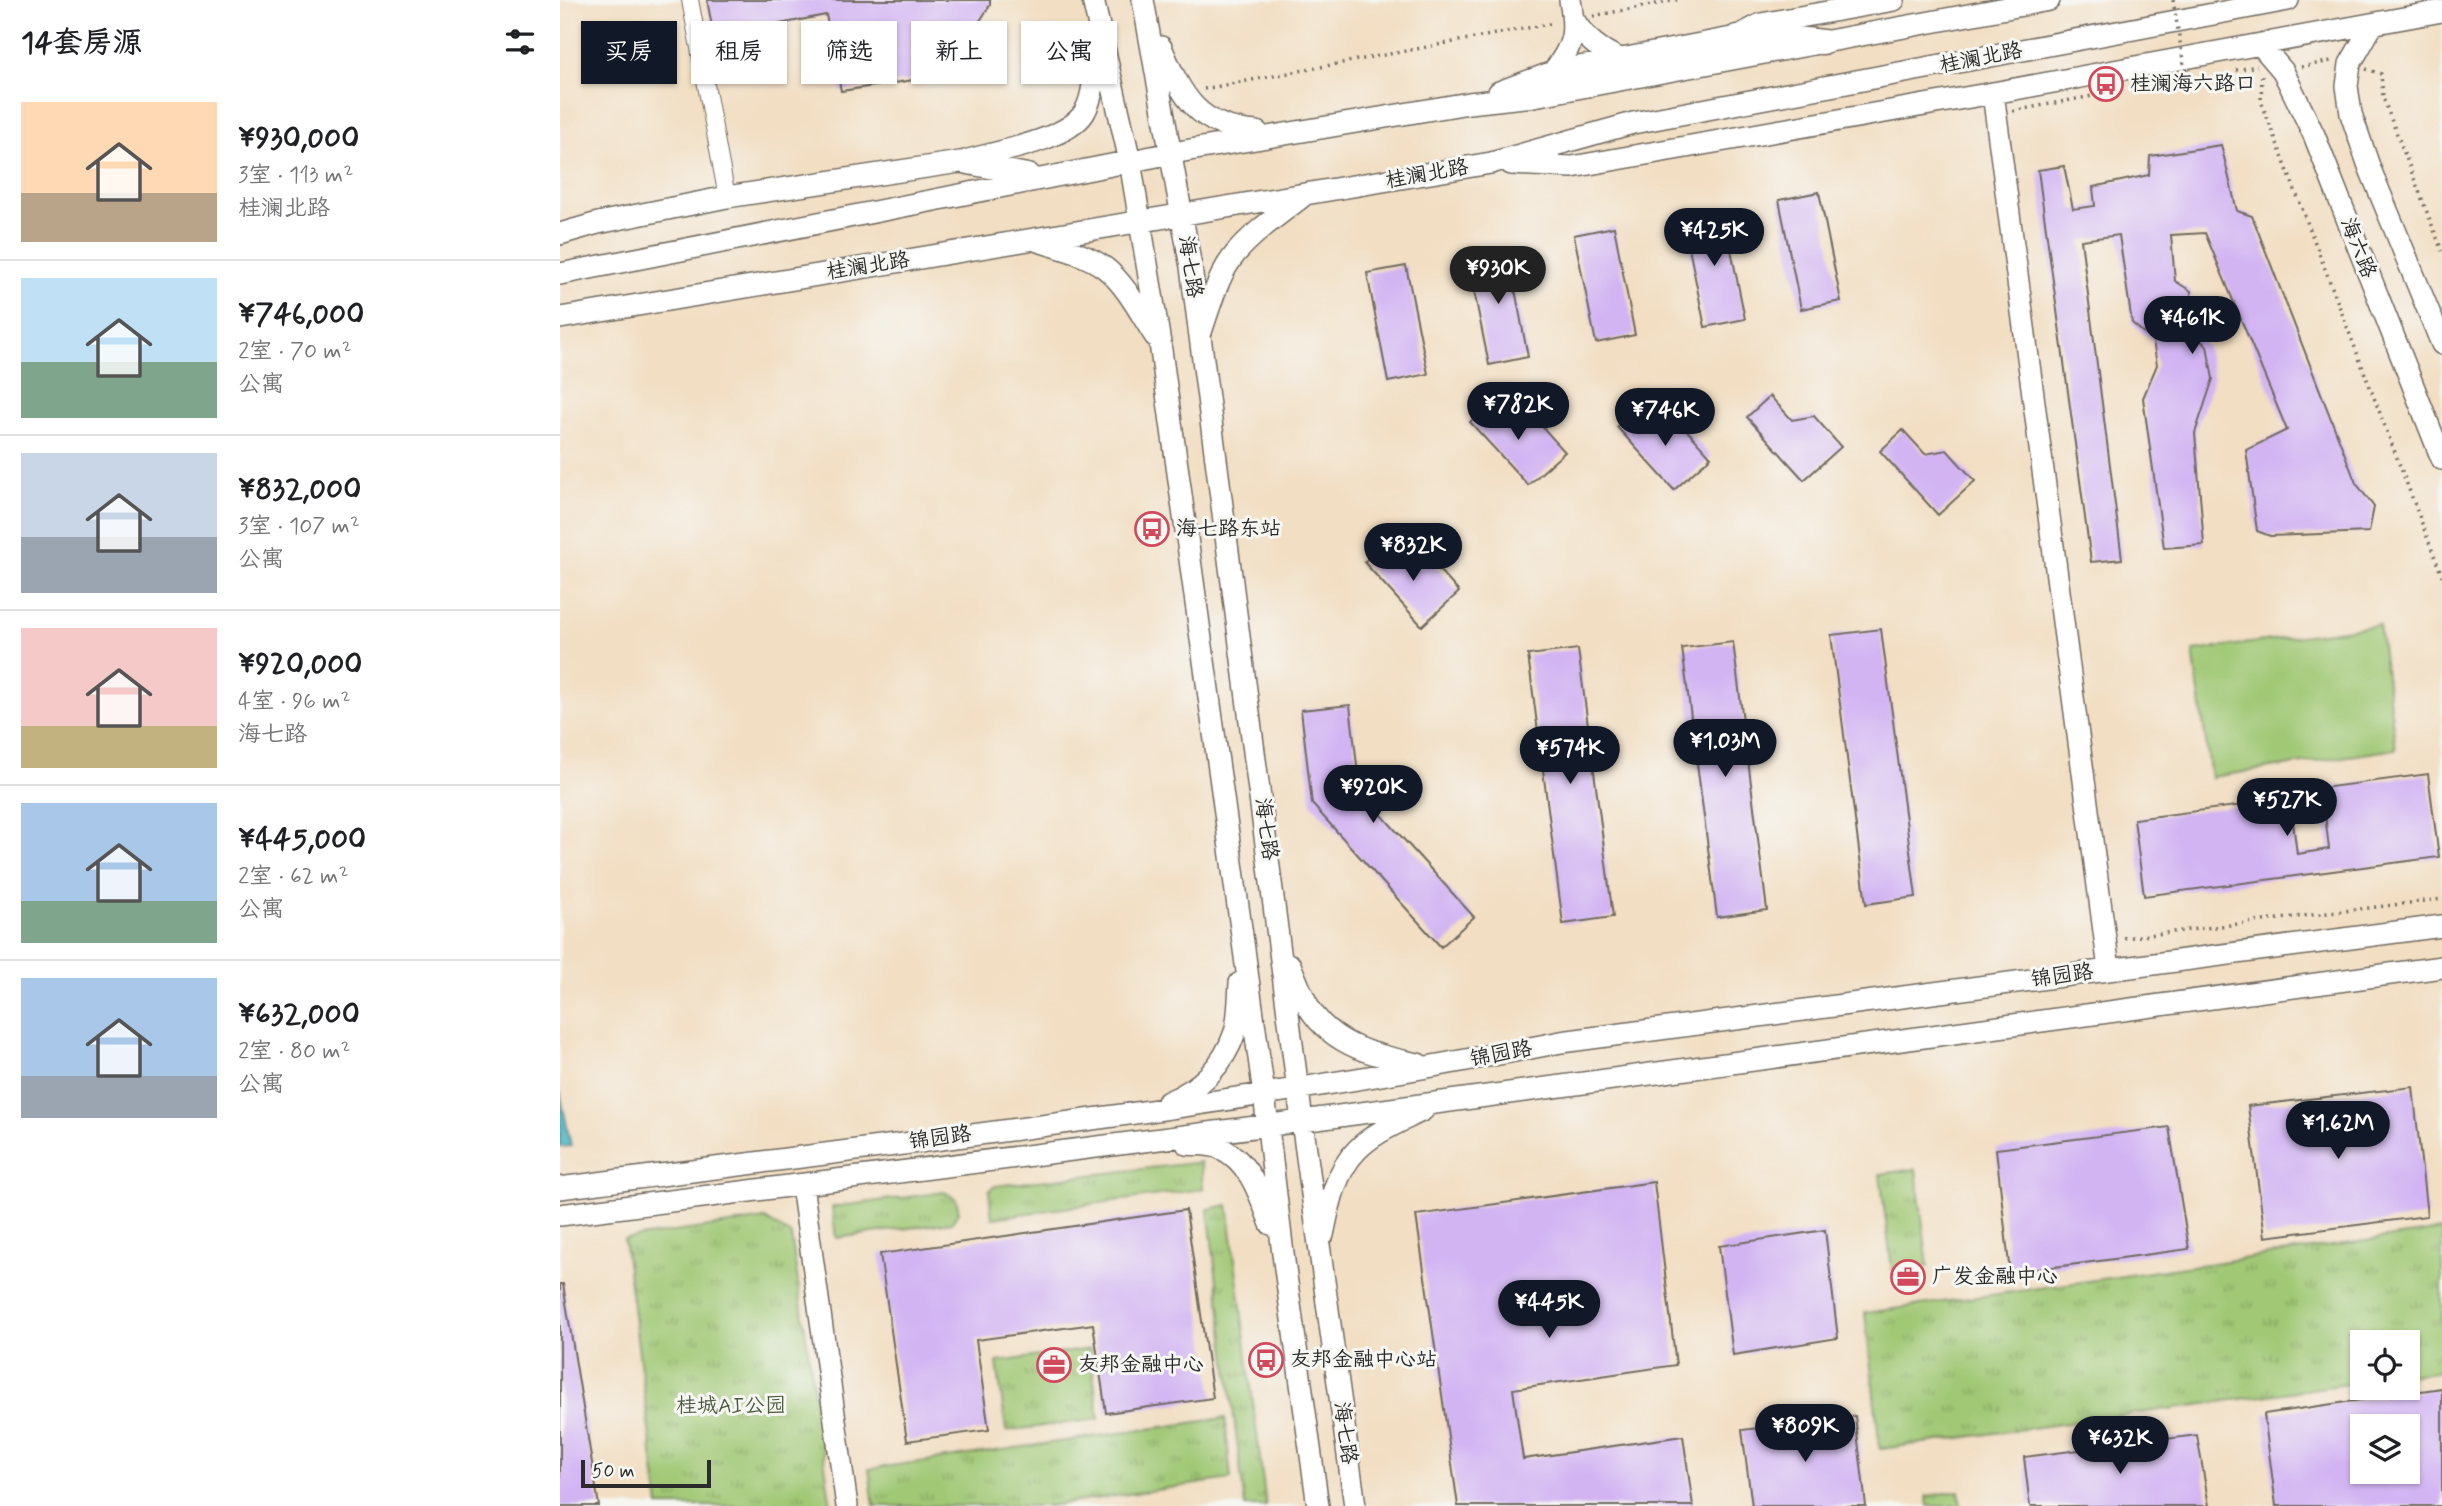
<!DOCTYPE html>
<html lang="zh">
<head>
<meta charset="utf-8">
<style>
  :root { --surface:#fff; --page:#f6f6f6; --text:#202124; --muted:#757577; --line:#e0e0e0; --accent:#111827 }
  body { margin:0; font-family:Mynerve,"LXGW WenKai TC",sans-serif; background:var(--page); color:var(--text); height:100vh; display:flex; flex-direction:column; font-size:26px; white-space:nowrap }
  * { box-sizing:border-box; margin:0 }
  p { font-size:23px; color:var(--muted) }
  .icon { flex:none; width:38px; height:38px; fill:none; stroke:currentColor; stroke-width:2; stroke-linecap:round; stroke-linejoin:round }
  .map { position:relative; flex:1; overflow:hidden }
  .drawer { display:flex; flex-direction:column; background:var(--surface); width:560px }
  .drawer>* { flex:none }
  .guide { position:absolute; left:21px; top:21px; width:665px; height:63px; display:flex; gap:14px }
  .tools { position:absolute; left:1790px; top:1330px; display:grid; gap:14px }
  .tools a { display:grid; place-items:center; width:70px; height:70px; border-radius:0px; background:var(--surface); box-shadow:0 2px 5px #0004; font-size:35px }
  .scale { position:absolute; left:21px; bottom:18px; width:130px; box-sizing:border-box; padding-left:7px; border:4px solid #2b2b2b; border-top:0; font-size:19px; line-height:24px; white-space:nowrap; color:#2b2b2b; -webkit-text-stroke:5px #f6f6f2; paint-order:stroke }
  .price { position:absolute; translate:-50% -60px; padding:0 16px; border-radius:24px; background:var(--accent); color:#fff; font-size:23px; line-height:46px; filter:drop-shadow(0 2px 4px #0008) }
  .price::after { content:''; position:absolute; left:50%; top:42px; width:21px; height:16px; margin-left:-10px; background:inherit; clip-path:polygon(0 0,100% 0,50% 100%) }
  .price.active { background:#222; color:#fff }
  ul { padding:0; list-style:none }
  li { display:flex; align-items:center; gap:21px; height:175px; padding:0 21px }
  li+li { border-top:2px solid var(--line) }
  li span { display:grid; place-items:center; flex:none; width:196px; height:140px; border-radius:0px; color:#555 }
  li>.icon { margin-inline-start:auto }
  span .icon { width:84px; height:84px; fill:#fffc; stroke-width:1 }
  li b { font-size:30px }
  h2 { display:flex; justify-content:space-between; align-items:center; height:84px; padding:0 21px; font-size:30px }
  .chip { padding:0 24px; border-radius:0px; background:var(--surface); box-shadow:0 2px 5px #0004; font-size:24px; line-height:63px }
  .chip.active { background:var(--accent); color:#fff }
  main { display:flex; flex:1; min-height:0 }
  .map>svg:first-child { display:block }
</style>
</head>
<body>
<main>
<section class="drawer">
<h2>14套房源<svg class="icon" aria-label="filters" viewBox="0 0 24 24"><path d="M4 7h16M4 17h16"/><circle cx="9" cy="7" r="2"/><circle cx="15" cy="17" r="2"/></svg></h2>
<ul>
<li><span style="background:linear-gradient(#ffd9b3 65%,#b9a48a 0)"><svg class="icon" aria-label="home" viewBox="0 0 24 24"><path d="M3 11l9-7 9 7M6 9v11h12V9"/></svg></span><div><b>¥930,000</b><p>3室 · 113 m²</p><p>桂澜北路</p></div></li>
<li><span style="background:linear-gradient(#bfe0f5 60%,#7fa58c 0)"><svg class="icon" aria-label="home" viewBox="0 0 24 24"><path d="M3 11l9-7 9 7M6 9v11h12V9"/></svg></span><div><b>¥746,000</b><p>2室 · 70 m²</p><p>公寓</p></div></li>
<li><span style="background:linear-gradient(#c9d6e8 60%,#9aa5b1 0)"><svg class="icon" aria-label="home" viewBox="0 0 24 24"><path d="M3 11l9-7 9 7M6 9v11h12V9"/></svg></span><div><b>¥832,000</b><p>3室 · 107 m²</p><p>公寓</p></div></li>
<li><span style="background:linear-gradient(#f6c9c9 70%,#c2b280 0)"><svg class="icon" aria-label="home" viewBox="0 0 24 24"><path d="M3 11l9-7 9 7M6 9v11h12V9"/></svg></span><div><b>¥920,000</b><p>4室 · 96 m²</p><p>海七路</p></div></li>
<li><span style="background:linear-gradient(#a9c7e8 70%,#7fa58c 0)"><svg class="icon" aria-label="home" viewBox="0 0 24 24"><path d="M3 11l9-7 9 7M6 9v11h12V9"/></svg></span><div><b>¥445,000</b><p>2室 · 62 m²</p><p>公寓</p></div></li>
<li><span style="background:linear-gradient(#a9c7e8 70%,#9aa5b1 0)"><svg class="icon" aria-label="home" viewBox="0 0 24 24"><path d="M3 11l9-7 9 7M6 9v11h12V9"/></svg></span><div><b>¥632,000</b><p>2室 · 80 m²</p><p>公寓</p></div></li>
</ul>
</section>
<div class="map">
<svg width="1882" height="1506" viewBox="0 0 1882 1506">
  <defs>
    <pattern id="park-tufts" width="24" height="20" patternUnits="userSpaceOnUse" patternTransform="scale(1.75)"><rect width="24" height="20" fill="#a0c874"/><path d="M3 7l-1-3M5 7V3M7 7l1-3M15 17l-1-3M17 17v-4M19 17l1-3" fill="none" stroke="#83a35f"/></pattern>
  </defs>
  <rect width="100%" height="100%" fill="#f6f6f2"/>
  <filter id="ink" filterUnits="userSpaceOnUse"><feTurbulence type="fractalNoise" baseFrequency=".0143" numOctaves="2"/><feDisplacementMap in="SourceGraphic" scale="14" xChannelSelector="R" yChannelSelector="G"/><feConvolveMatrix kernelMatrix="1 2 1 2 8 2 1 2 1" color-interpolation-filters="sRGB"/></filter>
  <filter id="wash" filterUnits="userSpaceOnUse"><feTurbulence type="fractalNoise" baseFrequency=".00686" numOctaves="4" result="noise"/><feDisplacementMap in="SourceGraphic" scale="28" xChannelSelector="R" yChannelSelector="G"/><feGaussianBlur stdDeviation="1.57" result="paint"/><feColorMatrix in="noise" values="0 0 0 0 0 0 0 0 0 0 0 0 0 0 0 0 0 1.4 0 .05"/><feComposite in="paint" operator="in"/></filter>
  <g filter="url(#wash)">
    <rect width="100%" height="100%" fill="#f2dec2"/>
    <path fill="#a0c874" stroke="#667a50" stroke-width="2" d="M 1819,625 L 1836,749 L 1651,777 L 1633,651 Z"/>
    <path fill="url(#park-tufts)" stroke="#667a50" stroke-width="2" d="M 641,1162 L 643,1189 L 432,1218 L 429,1191 L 435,1186 Z
      M 1356,1169 L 1368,1266 L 1332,1270 L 1320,1174 Z
      M 385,1192 L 396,1199 L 399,1212 L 392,1222 L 276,1238 L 272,1207 Z
      M 668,1205 L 706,1506 L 685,1506 L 648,1209 Z
      M 205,1219 L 231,1235 L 271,1506 L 99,1506 L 64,1239 Z
      M 1882,1230 L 1882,1371 L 1848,1376 L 1848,1342 L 1802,1342 L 1802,1382 L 1320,1449 L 1305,1313 Z
      M 530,1349 L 539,1419 L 446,1431 L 437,1362 Z
      M 665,1418 L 671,1479 L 488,1506 L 314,1506 L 309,1469 Z
      M 1399,1491 L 1401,1506 L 1368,1506 L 1367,1496 Z"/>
    <path fill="#46b3c2" stroke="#386f76" stroke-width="2" d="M 0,1092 L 11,1146 L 0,1147 Z"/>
    <g id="blocks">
      <path fill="#d2b4f3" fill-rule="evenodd" d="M 147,0 L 430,0 L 430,5 L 386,75 L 281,91 L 266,15 L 154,37 Z
        M 1661,145 L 1677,211 L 1692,216 L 1796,483 L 1814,507 L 1809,532 L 1710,536 L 1697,531 L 1686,450 L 1727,430 L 1645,233 L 1611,235 L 1615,281 L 1631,291 L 1633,334 L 1647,346 L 1653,379 L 1635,433 L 1644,545 L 1604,548 L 1583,398 L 1597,365 L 1593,341 L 1572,323 L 1559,235 L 1521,240 L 1562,559 L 1531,562 L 1478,170 L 1504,166 L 1513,209 L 1535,206 L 1533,187 L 1589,175 L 1590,156 Z
        M 1259,192 L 1281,301 L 1241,309 L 1219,200 Z
        M 1163,210 L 1185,319 L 1145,327 L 1123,218 Z
        M 1054,227 L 1075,335 L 1036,343 L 1014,235 Z
        M 947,248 L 968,357 L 929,365 L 907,256 Z
        M 846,266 L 868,374 L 828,382 L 807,273 Z
        M 1210,396 L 1232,420 L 1254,416 L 1281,447 L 1244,480 L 1187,417 Z
        M 933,401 L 955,425 L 977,421 L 1005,452 L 968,485 L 910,422 Z
        M 1079,406 L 1101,430 L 1123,426 L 1151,457 L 1114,490 L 1057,427 Z
        M 1343,430 L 1365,454 L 1387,450 L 1415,481 L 1378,515 L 1320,451 Z
        M 827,542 L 849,566 L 871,561 L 899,592 L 862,626 L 804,562 Z
        M 1321,629 L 1356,897 L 1306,904 L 1271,635 Z
        M 1173,642 L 1207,910 L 1157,917 L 1122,648 Z
        M 1018,649 L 1053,917 L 1003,924 L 968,655 Z
        M 790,705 L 800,791 L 914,917 L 881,947 L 752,804 L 741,710 Z
        M 1868,774 L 1879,857 L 1584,896 L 1574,819 L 1730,799 L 1737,854 L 1769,849 L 1762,788 Z
        M 1853,1087 L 1867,1216 L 1705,1237 L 1688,1106 Z
        M 1609,1127 L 1629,1249 L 1450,1273 L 1436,1149 Z
        M 1094,1182 L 1116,1365 L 953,1389 L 963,1459 L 1123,1436 L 1133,1506 L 898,1506 L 856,1215 Z
        M 626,1210 L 653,1398 L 546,1413 L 533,1324 L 416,1340 L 429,1430 L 347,1441 L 320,1254 Z
        M 1265,1230 L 1278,1338 L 1173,1355 L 1159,1246 Z
        M 0,1284 L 3,1284 L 39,1506 L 0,1506 Z
        M 1882,1388 L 1882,1506 L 1716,1506 L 1704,1414 ZM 1802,1426 L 1848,1426 L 1848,1472 L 1802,1472 Z
        M 1295,1416 L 1306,1506 L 1192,1506 L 1182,1430 Z
        M 1637,1435 L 1649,1506 L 1470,1506 L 1464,1457 Z"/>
    </g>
  </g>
  <g filter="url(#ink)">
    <use href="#blocks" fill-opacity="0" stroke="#716a60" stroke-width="2"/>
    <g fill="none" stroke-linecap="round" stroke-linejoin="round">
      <g stroke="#716a60" stroke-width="18">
        <path id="street" d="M 130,0 L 167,197"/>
      </g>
      <g stroke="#716a60" stroke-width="24">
        <path id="secondary" d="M 533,0 L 570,161 L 600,343 L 704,1094 L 723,1254 L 758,1506
          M 583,0 L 631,267 L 742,1121 L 795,1506
          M 1014,20 C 1025,39 1040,50 1060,59
          M 1813,24 L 1790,64 L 1787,86 L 1791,114 L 1810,169 L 1882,344
          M 1700,44 L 1723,71 L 1754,135 L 1882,459
          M 601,47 C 622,97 638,128 697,132
          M 993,72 C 1014,45 1016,33 1010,0
          M 939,92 L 993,72 L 1177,37 L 1201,24 L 1334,0
          M 1433,93 L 1549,969
          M 405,161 C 436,152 507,140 524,113 C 536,93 534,65 535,43
          M 951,164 L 1012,167 L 1433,93 L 1882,11
          M 0,234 L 38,223 L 167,197 L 400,162 L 470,175
          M 478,241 C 501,248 526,254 545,268 C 565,283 582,316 595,336
          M 0,274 L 612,153 L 909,103 L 974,96 L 1489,0
          M 0,318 L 931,163 L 1073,123 L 1728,0
          M 641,332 C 650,306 658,274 676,253 C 695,231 720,214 743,196
          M 730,965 C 736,979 742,996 750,1009 C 774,1047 817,1056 858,1064
          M 608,1102 C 640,1089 664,1065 675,1032 C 679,1017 679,998 680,983
          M 627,1144 C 637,1145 651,1144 660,1148 C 690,1161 700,1196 711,1224
          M 242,1185 L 287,1506
          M 0,1188 C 334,1144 670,1108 1001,1042 L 1882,926
          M 0,1215 L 742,1121 L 1882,967
          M 763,1235 C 769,1206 775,1172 797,1150 C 814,1132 842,1121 863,1110"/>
      </g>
      <g stroke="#716a60" stroke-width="27">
        <path id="primary" d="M 1177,37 L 1236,39 L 1263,42"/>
      </g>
      <path stroke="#716a60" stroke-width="3.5" stroke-dasharray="2 5" stroke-linecap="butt" d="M 1033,16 L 1117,0
        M 1741,67 L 1771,61
        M 1806,69 L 1821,74 L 1823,98 L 1882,251
        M 1676,70 L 1697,66
        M 1702,76 L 1701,101 L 1882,576
        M 644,89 L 994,23
        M 1453,111 L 1548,93
        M 1564,938 L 1882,899"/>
      <use href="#street" stroke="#fff" stroke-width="16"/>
      <use href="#secondary" stroke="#fff" stroke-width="21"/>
      <use href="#primary" stroke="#fff" stroke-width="24"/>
      <path stroke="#716a60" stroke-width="3.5" stroke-dasharray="2 5" stroke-linecap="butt" d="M 1613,0 L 1626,78"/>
    </g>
  </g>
  <defs>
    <g id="bus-ring" transform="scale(1.75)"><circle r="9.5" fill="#f6f6f2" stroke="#d1495b" stroke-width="1.5"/><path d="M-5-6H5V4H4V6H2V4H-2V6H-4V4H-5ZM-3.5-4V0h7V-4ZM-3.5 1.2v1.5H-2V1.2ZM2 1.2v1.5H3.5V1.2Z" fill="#d1495b"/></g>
    <g id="office-ring" transform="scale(1.75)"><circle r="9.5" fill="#f6f6f2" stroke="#d1495b" stroke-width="1.5"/><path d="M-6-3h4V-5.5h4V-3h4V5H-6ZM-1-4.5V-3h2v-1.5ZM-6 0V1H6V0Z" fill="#d1495b"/></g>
  </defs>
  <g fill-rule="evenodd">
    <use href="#bus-ring" x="1546" y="84"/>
    <use href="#bus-ring" x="592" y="529"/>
    <use href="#office-ring" x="1348" y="1277"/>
    <use href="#bus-ring" x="706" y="1360"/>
    <use href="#office-ring" x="494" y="1365"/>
  </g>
  <g text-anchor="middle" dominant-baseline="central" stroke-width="6" stroke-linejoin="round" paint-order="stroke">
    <g font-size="21" fill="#2b2b2b" stroke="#f6f6f2">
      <text transform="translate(1421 58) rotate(-11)">桂澜北路</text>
      <text transform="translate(867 174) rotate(-10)">桂澜北路</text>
      <text transform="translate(1798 248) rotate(68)">海六路</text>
      <text transform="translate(308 266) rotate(-9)">桂澜北路</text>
      <text transform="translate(630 267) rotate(81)">海七路</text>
      <text transform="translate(706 829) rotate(82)">海七路</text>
      <text transform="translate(1502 976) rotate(-8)">锦园路</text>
      <text transform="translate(941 1054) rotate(-11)">锦园路</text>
      <text transform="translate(380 1138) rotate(-8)">锦园路</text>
      <text transform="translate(785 1433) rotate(82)">海七路</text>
    </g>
    <g font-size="21" fill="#2b2b2b" stroke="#f6f6f2" text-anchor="start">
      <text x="1570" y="84">桂澜海六路口</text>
      <text x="616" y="529">海七路东站</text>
      <text x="1372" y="1277">广发金融中心</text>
      <text x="730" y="1360">友邦金融中心站</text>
      <text x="518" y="1365">友邦金融中心</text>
    </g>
    <g font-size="21" fill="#4e5a41" stroke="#f6f6f2">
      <text x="171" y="1406">桂城AI公园</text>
    </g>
  </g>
</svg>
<div class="tools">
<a><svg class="icon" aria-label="locate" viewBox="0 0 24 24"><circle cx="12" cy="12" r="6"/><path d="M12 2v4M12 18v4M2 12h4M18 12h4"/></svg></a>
<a><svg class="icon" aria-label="layers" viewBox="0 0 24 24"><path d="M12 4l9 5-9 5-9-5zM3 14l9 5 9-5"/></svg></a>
</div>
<div class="scale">50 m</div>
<b class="price" style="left:1154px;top:268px">¥425K</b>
<b class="price active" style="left:938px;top:306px">¥930K</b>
<b class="price" style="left:1632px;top:356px">¥461K</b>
<b class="price" style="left:958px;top:442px">¥782K</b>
<b class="price" style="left:1105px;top:448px">¥746K</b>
<b class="price" style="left:853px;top:583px">¥832K</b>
<b class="price" style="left:1165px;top:779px">¥1.03M</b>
<b class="price" style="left:1010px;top:786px">¥574K</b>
<b class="price" style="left:813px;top:825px">¥920K</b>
<b class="price" style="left:1727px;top:838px">¥527K</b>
<b class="price" style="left:1778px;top:1161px">¥1.62M</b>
<b class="price" style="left:989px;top:1340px">¥445K</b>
<b class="price" style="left:1245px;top:1464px">¥809K</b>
<b class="price" style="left:1560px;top:1476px">¥632K</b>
<div class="guide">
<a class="chip active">买房</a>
<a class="chip">租房</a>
<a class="chip">筛选</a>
<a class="chip">新上</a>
<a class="chip">公寓</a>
</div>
</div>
</main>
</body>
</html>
